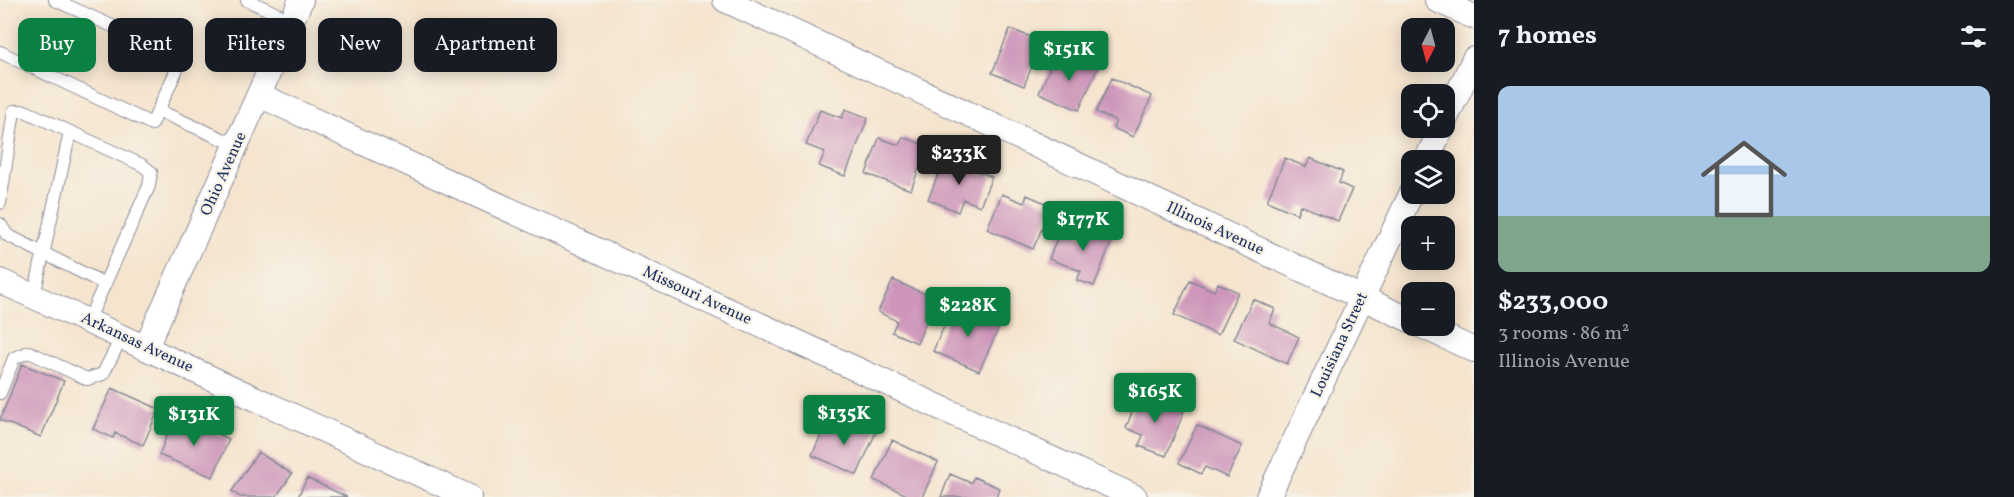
<!DOCTYPE html>
<html lang="en">
<head>
<meta charset="utf-8">
<style>
  :root { --surface:#171b24; --page:#242831; --text:#f1f3f6; --muted:#9ea1a6; --accent:#0b8043 }
  body { margin:0; font-family:Vollkorn,serif; background:var(--page); color:var(--text); height:100vh; display:flex; flex-direction:column; font-size:22px; white-space:nowrap }
  * { box-sizing:border-box; margin:0 }
  p { font-size:20px; color:var(--muted) }
  .icon { flex:none; width:33px; height:33px; fill:none; stroke:currentColor; stroke-width:2; stroke-linecap:round; stroke-linejoin:round }
  .map { position:relative; flex:1; overflow:hidden }
  .side { display:flex; flex-direction:column; background:var(--surface); width:540px }
  .side>* { flex:none }
  .banner { position:absolute; left:18px; top:18px; width:570px; height:54px; display:flex; gap:12px }
  .needle { width:39px; rotate:186deg }
  .buttons { position:absolute; left:1401px; top:18px; display:grid; gap:12px }
  .buttons a { display:grid; place-items:center; width:54px; height:54px; border-radius:12px; background:var(--surface); box-shadow:0 3px 15px #0003; font-size:30px }
  .price { position:absolute; translate:-50% -51px; padding:0 14px; border-radius:6px; background:var(--accent); color:#fff; font-size:20px; line-height:39px; filter:drop-shadow(0 2px 3px #0008) }
  .price::after { content:''; position:absolute; left:50%; top:36px; width:18px; height:14px; margin-left:-9px; background:inherit; clip-path:polygon(0 0,100% 0,50% 100%) }
  .price.current { background:#222; color:#fff }
  ul { padding:0; list-style:none }
  li { display:grid; align-content:center; gap:12px; height:318px; padding:0 24px }
  li span { display:grid; place-items:center; height:186px; border-radius:12px; color:#555 }
  li>.icon { margin-inline-start:auto }
  span .icon { width:108px; height:108px; fill:#fffc; stroke-width:1 }
  li b { font-size:26px }
  h2 { display:flex; justify-content:space-between; align-items:center; height:72px; padding:0 24px; font-size:26px }
  .chip { padding:0 21px; border-radius:12px; background:var(--surface); box-shadow:0 3px 15px #0003; font-size:21px; line-height:54px }
  .chip.current { background:var(--accent); color:#fff }
  main { display:flex; flex:1; min-height:0 }
  .map>svg:first-child { display:block }
</style>
</head>
<body>
<main>
<div class="map">
<svg width="1474" height="497" viewBox="0 0 1474 497">
  <rect width="100%" height="100%" fill="#f7f3e8"/>
  <filter id="ink" filterUnits="userSpaceOnUse"><feTurbulence type="fractalNoise" baseFrequency=".0167" numOctaves="2"/><feDisplacementMap in="SourceGraphic" scale="12" xChannelSelector="R" yChannelSelector="G"/><feConvolveMatrix kernelMatrix="1 2 1 2 8 2 1 2 1" color-interpolation-filters="sRGB"/></filter>
  <filter id="wash" filterUnits="userSpaceOnUse"><feTurbulence type="fractalNoise" baseFrequency=".008" numOctaves="4" result="noise"/><feDisplacementMap in="SourceGraphic" scale="24" xChannelSelector="R" yChannelSelector="G"/><feGaussianBlur stdDeviation="1.35" result="paint"/><feColorMatrix in="noise" values="0 0 0 0 0 0 0 0 0 0 0 0 0 0 0 0 0 1.4 0 .05"/><feComposite in="paint" operator="in"/></filter>
  <g filter="url(#wash)">
    <rect width="100%" height="100%" fill="#f5e4ce"/>
    <g id="blocks">
      <path fill="#ce95ba" d="M 1010,29 L 1042,41 L 1024,86 L 992,73 Z
        M 1054,58 L 1073,66 L 1077,58 L 1098,67 L 1079,110 L 1039,93 Z
        M 1112,78 L 1152,96 L 1133,137 L 1113,128 L 1116,121 L 1096,112 Z
        M 845,109 L 868,118 L 845,176 L 819,166 L 825,152 L 806,145 L 820,110 L 842,118 Z
        M 903,137 L 927,146 L 911,190 L 866,174 L 879,138 L 899,145 Z
        M 945,158 L 992,177 L 980,206 L 963,199 L 958,212 L 928,199 Z
        M 1285,158 L 1306,167 L 1310,158 L 1343,172 L 1339,183 L 1352,189 L 1338,221 L 1300,205 L 1297,214 L 1267,201 Z
        M 1002,194 L 1024,203 L 1027,195 L 1052,206 L 1033,249 L 987,229 Z
        M 1091,226 L 1114,235 L 1094,286 L 1077,280 L 1081,271 L 1049,259 L 1061,228 L 1086,238 Z
        M 893,280 L 936,299 L 917,343 L 892,332 L 897,321 L 878,312 Z
        M 1190,280 L 1214,291 L 1218,283 L 1238,292 L 1218,335 L 1174,315 Z
        M 1253,299 L 1275,309 L 1269,323 L 1299,337 L 1287,364 L 1234,339 Z
        M 952,309 L 976,319 L 979,311 L 1002,321 L 979,371 L 933,351 Z
        M 22,364 L 64,381 L 41,437 L 0,420 Z
        M 112,388 L 159,409 L 143,445 L 115,433 L 113,438 L 93,429 Z
        M 1139,394 L 1184,412 L 1166,456 L 1139,446 L 1143,435 L 1126,428 Z
        M 175,416 L 229,439 L 213,477 L 159,455 Z
        M 828,419 L 852,429 L 855,423 L 876,432 L 857,475 L 812,455 Z
        M 1197,425 L 1242,446 L 1227,477 L 1205,467 L 1201,474 L 1179,463 Z
        M 892,440 L 938,462 L 922,497 L 911,497 L 874,480 Z
        M 258,452 L 292,474 L 276,497 L 240,497 L 232,491 Z
        M 950,474 L 971,483 L 974,477 L 999,488 L 996,497 L 941,497 Z
        M 307,478 L 347,497 L 298,497 Z"/>
    </g>
  </g>
  <g filter="url(#ink)">
    <use href="#blocks" fill-opacity="0" stroke="#888a96" stroke-width="1.5"/>
    <g fill="none" stroke-linecap="round" stroke-linejoin="round">
      <g stroke="#888a96" stroke-width="14">
        <path id="service" d="M 247,0 L 292,21
          M 0,52 L 152,124 L 182,58 L 55,0
          M 159,111 L 236,145
          M 0,203 L 14,111 L 25,111 L 142,165 L 151,172 L 149,186 L 88,321
          M 0,224 L 7,235 L 105,284
          M 34,296 L 70,132
          M 0,393 L 14,358 L 29,352 L 87,379 L 103,374 L 122,336"/>
      </g>
      <g stroke="#888a96" stroke-width="26">
        <path id="minor" d="M 725,0 L 1412,321
          M 1437,0 L 1474,17
          M 259,95 L 1135,497
          M 1444,122 L 1474,59
          M 1426,160 L 1442,128
          M 0,281 L 469,497
          M 1422,326 L 1474,350
          M 146,347 L 301,0
          M 1268,497 L 1412,192"/>
      </g>
      <use href="#service" stroke="#fff" stroke-width="12"/>
      <use href="#minor" stroke="#fff" stroke-width="24"/>
    </g>
  </g>
  <g text-anchor="middle" dominant-baseline="central" stroke-width="4.5" stroke-linejoin="round" paint-order="stroke">
    <g font-size="16" fill="#1b2f5e" stroke="#f7f3e8">
      <text transform="translate(224 174) rotate(-66)">Ohio Avenue</text>
      <text transform="translate(1215 229) rotate(25)">Illinois Avenue</text>
      <text transform="translate(697 296) rotate(25)">Missouri Avenue</text>
      <text transform="translate(137 343) rotate(25)">Arkansas Avenue</text>
      <text transform="translate(1340 345) rotate(-65)">Louisiana Street</text>
    </g>
  </g>
</svg>
<div class="buttons">
<a><svg class="needle" viewBox="-14 -14 28 28"><path d="M0-13l5 13h-10z" fill="#e53935"/><path d="M0 13l5-13h-10z" fill="#9ea1a6"/></svg></a>
<a><svg class="icon" aria-label="locate" viewBox="0 0 24 24"><circle cx="12" cy="12" r="6"/><path d="M12 2v4M12 18v4M2 12h4M18 12h4"/></svg></a>
<a><svg class="icon" aria-label="layers" viewBox="0 0 24 24"><path d="M12 4l9 5-9 5-9-5zM3 14l9 5 9-5"/></svg></a>
<a>+</a>
<a>−</a>
</div>
<b class="price" style="left:1069px;top:82px">$151K</b>
<b class="price current" style="left:959px;top:186px">$233K</b>
<b class="price" style="left:1083px;top:252px">$177K</b>
<b class="price" style="left:968px;top:338px">$228K</b>
<b class="price" style="left:1155px;top:424px">$165K</b>
<b class="price" style="left:844px;top:446px">$135K</b>
<b class="price" style="left:194px;top:447px">$131K</b>
<div class="banner">
<a class="chip current">Buy</a>
<a class="chip">Rent</a>
<a class="chip">Filters</a>
<a class="chip">New</a>
<a class="chip">Apartment</a>
</div>
</div>
<section class="side">
<h2>7 homes<svg class="icon" aria-label="filters" viewBox="0 0 24 24"><path d="M4 7h16M4 17h16"/><circle cx="9" cy="7" r="2"/><circle cx="15" cy="17" r="2"/></svg></h2>
<ul>
<li><span style="background:linear-gradient(#a9c7e8 70%,#7fa58c 0)"><svg class="icon" aria-label="home" viewBox="0 0 24 24"><path d="M3 11l9-7 9 7M6 9v11h12V9"/></svg></span><div><b>$233,000</b><p>3 rooms · 86 m²</p><p>Illinois Avenue</p></div></li>
</ul>
</section>
</main>
</body>
</html>
